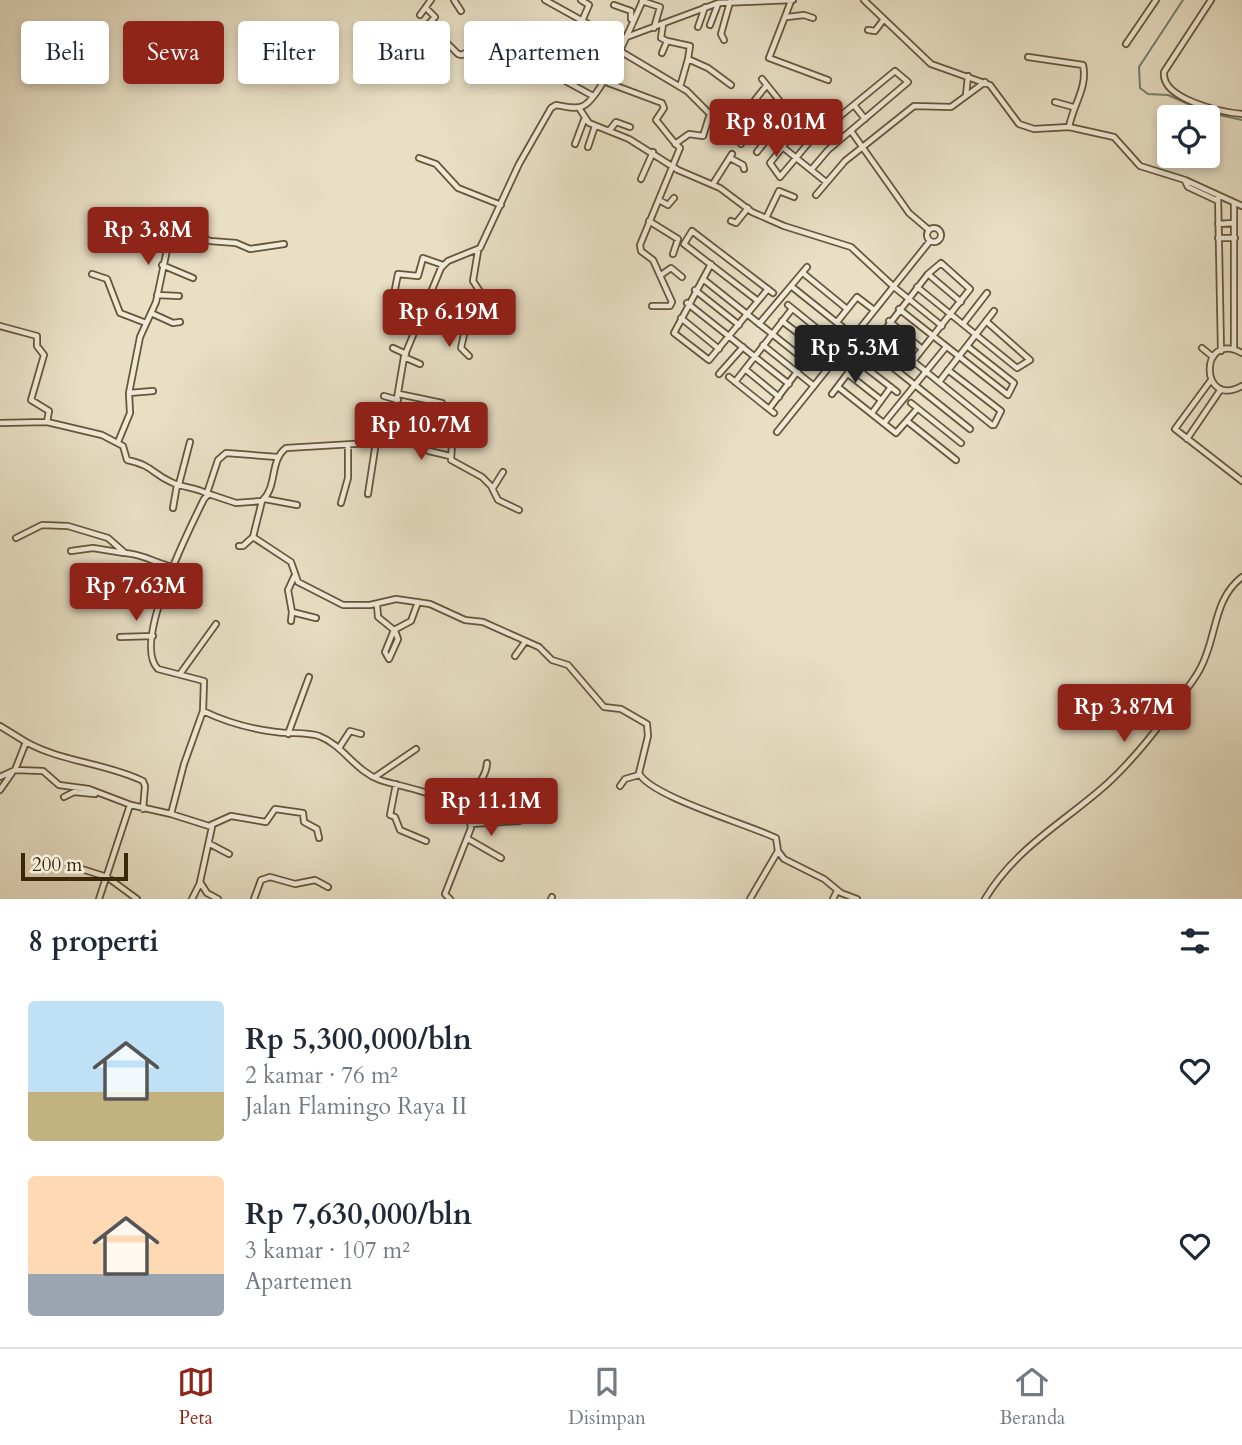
<!DOCTYPE html>
<html lang="id">
<head>
<meta charset="utf-8">
<style>
  :root { --surface:#fff; --page:#f2f2f3; --text:#1f2937; --muted:#747a83; --line:#e0e1e3; --accent:#8f2418 }
  body { margin:0; font-family:Cardo,serif; background:var(--page); color:var(--text); height:100vh; display:flex; flex-direction:column; font-size:26px; white-space:nowrap }
  * { box-sizing:border-box; margin:0 }
  p { font-size:23px; color:var(--muted) }
  .icon { flex:none; width:38px; height:38px; fill:none; stroke:currentColor; stroke-width:2; stroke-linecap:round; stroke-linejoin:round }
  .map { position:relative; height:899px; overflow:hidden }
  .side { display:flex; flex-direction:column; background:var(--surface); flex:1 }
  .side>* { flex:none }
  .guide { position:absolute; left:21px; top:21px; width:700px; height:63px; display:flex; gap:14px }
  .controls { position:absolute; left:1157px; top:105px; display:grid; gap:14px }
  .controls a { display:grid; place-items:center; width:63px; height:63px; border-radius:7px; background:var(--surface); box-shadow:0 4px 10px #0003; font-size:35px }
  .scale { position:absolute; left:21px; bottom:18px; width:107px; box-sizing:border-box; padding-left:7px; border:4px solid #3c2709; border-top:0; font-size:19px; line-height:24px; white-space:nowrap; color:#3c2709; -webkit-text-stroke:5px #f0ead9; paint-order:stroke }
  .price { position:absolute; translate:-50% -60px; padding:0 16px; border-radius:7px; background:var(--accent); color:#fff; font-size:23px; line-height:46px; filter:drop-shadow(0 2px 4px #0008) }
  .price::after { content:''; position:absolute; left:50%; top:42px; width:21px; height:16px; margin-left:-10px; background:inherit; clip-path:polygon(0 0,100% 0,50% 100%) }
  .price.selected { background:#222; color:#fff }
  ul { padding:0; list-style:none }
  li { display:flex; align-items:center; gap:21px; height:175px; padding:0 28px }
  li span { display:grid; place-items:center; flex:none; width:196px; height:140px; border-radius:7px; color:#555 }
  li>.icon { margin-inline-start:auto }
  span .icon { width:84px; height:84px; fill:#fffc; stroke-width:1 }
  li b { font-size:30px }
  h2 { display:flex; justify-content:space-between; align-items:center; height:84px; padding:0 28px; font-size:30px }
  .chip { padding:0 24px; border-radius:7px; background:var(--surface); box-shadow:0 4px 10px #0003; font-size:24px; line-height:63px }
  .chip.selected { background:var(--accent); color:#fff }
  .tab-bar { display:flex; justify-content:space-around; align-items:center; height:98px; border-top:2px solid var(--line); background:var(--surface); font-size:19px; color:var(--muted) }
  .tab-bar a { display:grid; justify-items:center; gap:4px }
  .tab-bar .selected { color:var(--accent) }
  .map>svg:first-child { display:block }
</style>
</head>
<body>
<div class="map">
<svg width="1242" height="899" viewBox="0 0 1242 899">
  <rect width="100%" height="100%" fill="#e8dfc5"/>
  <filter id="stains"><feTurbulence type="fractalNoise" baseFrequency=".00286" numOctaves="4"/><feColorMatrix values="0 0 0 0 .2 0 0 0 0 .09 0 0 0 0 .02 0 0 0 .5 -.17"/></filter>
  <radialGradient id="worn" r=".72"><stop offset=".6" stop-color="#630" stop-opacity="0"/><stop offset="1" stop-color="#630" stop-opacity=".3"/></radialGradient>
  <g fill="none" stroke-linecap="round" stroke-linejoin="round">
    <path stroke="#738072" stroke-width="2" d="M 1183,0 L 1139,67 L 1140,88 L 1148,94 L 1168,95 L 1206,112 L 1242,120"/>
    <g stroke="#675538" stroke-width="8">
      <path id="minor" d="M 454,0 L 461,11
        M 545,0 L 590,25 L 624,38 L 718,3 L 793,0
        M 581,0 L 589,5 L 582,21
        M 864,0 L 931,64 L 990,85 L 1019,124 L 1034,129 L 1069,127 L 1114,137 L 1140,166 L 1185,180 L 1242,206
        M 1211,0 L 1164,72 C 1161,99 1220,112 1242,114
        M 642,1 L 660,7 L 654,28
        M 791,1 L 769,58 L 828,80
        M 614,5 L 631,11 L 631,19
        M 420,15 L 431,0
        M 787,17 L 804,15 L 813,18
        M 428,24 L 458,54 L 462,55 L 476,46 L 519,61 L 527,59
        M 710,25 L 718,4
        M 698,27 L 705,7
        M 868,30 L 875,31 L 884,19
        M 416,37 L 435,17 L 426,8
        M 724,40 L 721,34 L 730,2
        M 667,41 L 690,46 L 688,59 L 708,68 L 731,85
        M 398,42 L 409,34 L 426,49
        M 1126,44 L 1156,0
        M 531,48 L 527,60 L 593,96
        M 620,51 L 687,91 L 710,114 L 703,136 L 689,134 L 675,144
        M 662,53 L 667,41 L 661,38 L 663,24
        M 1028,57 L 1083,65 C 1088,87 1073,105 1069,127
        M 762,79 L 811,140
        M 603,81 L 662,103 L 664,108 L 656,120 C 665,130 671,140 680,148 L 640,245 L 641,251 L 653,260 L 672,302 L 670,306 L 652,306
        M 680,87 L 688,59
        M 966,95 L 968,76
        M 1055,102 L 1073,107
        M 854,105 L 865,119
        M 579,108 L 589,123 L 629,139 L 678,170 L 720,188 L 752,212 L 784,226 L 851,247 L 894,287 L 942,326
        M 743,115 L 826,182
        M 799,126 L 770,163 L 780,177 L 811,140 L 895,71 L 908,82 L 828,150 L 811,170
        M 825,128 L 836,143
        M 609,131 L 616,122 L 630,127
        M 851,131 L 909,213 L 929,230
        M 728,134 L 766,86
        M 575,144 L 584,120
        M 741,144 L 777,99
        M 588,147 L 595,126
        M 757,152 L 788,113
        M 419,158 L 436,164 L 458,188 L 501,205
        M 730,158 L 743,165 L 744,169
        M 641,179 L 653,152
        M 1185,181 L 1188,187 L 1218,201
        M 713,184 L 732,154
        M 816,195 L 845,161 L 914,106 L 951,107 L 985,82
        M 1218,195 L 1221,351
        M 659,200 L 668,205 L 674,198
        M 1234,203 L 1234,349
        M 766,218 L 779,191 L 794,197
        M 649,221 L 678,239 L 673,254
        M 731,221 L 736,223 L 748,208
        M 1218,224 L 1234,223
        M927 235a7 7 0 1 1 14 0a7 7 0 1 1-14 0Z
        M 1218,238 L 1235,238
        M 478,251 L 473,281 L 481,293
        M 711,264 L 674,333 L 709,360 L 768,289
        M 162,265 L 193,278
        M 803,273 L 847,309
        M 92,274 L 107,279 L 120,313 L 146,323
        M 928,274 L 961,302
        M 661,275 L 671,268 L 682,277
        M 703,279 L 806,361
        M 791,286 L 970,429
        M 917,287 L 1017,368 L 1030,360 L 986,321
        M 395,289 L 398,274 L 418,276 L 423,258 L 443,265
        M 695,290 L 739,325
        M 433,292 L 450,298
        M 157,295 L 179,296
        M 758,301 L 684,244 L 692,231 L 773,293
        M 687,303 L 789,384
        M 788,305 L 830,339
        M 899,309 L 1008,395 L 1014,383 L 967,346
        M 151,313 L 173,323 L 180,322
        M 423,316 L 465,330 L 471,318
        M 681,318 L 719,349
        M 782,321 L 816,347
        M 889,321 L 922,349
        M 837,322 L 857,297 L 874,310
        M 759,324 L 807,267
        M 963,324 L 987,293
        M 0,326 L 37,336 L 37,346 L 44,355 L 31,400 L 49,411 L 47,422 L 102,435 L 123,446 L 127,460 C 154,466 151,473 171,482 C 183,488 196,487 208,494
        M 465,330 L 461,348 L 469,356
        M 763,345 L 814,386
        M 393,348 L 406,354
        M 1202,348 L 1213,357
        M 1242,353 C 1199,329 1199,410 1242,386
        M 404,357 L 420,364
        M 852,357 L 897,392
        M 913,361 L 970,289 L 941,263 L 928,274 L 881,335 L 882,336 L 992,425 L 994,425 L 1001,411 L 948,370
        M 745,369 L 779,397
        M 719,374 L 743,347
        M 848,374 L 881,400
        M 729,377 L 774,413
        M 1211,380 L 1175,429 L 1242,481
        M 735,382 L 792,309
        M 939,382 L 994,311
        M 838,387 L 896,433 L 917,409
        M 129,393 L 153,391
        M 399,394 L 442,403 L 453,427 L 451,460 L 482,477 L 491,486 L 498,500 L 519,510
        M 832,394 L 857,361
        M 384,396 L 398,400
        M 911,403 L 961,443
        M 769,409 L 825,335
        M 872,413 L 891,387
        M 907,421 L 956,460
        M 0,423 L 47,422
        M 884,423 L 946,347
        M 777,432 L 930,241
        M 403,439 L 429,451 L 450,456
        M 1187,439 L 1221,389
        M 118,442 L 130,413 L 129,393 L 140,337 L 156,302 L 172,226 L 182,227 L 210,241 L 236,243 L 250,249 L 284,244
        M 179,484 L 190,442
        M 493,488 L 503,472
        M 207,493 L 218,460 L 226,453 L 277,457
        M 368,494 L 376,442
        M 265,499 L 297,505
        M 262,501 L 253,537 L 291,562 L 298,582 L 343,605 L 370,605 L 396,599 L 430,604 L 465,620 L 483,622 L 539,647 L 552,660 L 568,665 L 604,707 L 621,709 L 647,724 L 648,736 L 639,773 C 649,796 750,825 776,838 L 778,851 L 784,859 L 824,879 L 841,893 L 857,899
        M 341,503 L 348,478 L 348,445
        M 173,508 L 177,485
        M 16,538 L 42,525 L 68,526 L 108,538 L 125,553 C 143,554 155,563 173,567
        M 239,546 L 243,546 L 253,537
        M 71,551 L 93,548 L 124,553
        M 294,577 L 288,590 L 292,612 L 316,618
        M 377,605 L 378,617 L 394,630
        M 291,621 L 292,612
        M 394,630 L 385,652 L 389,659 L 398,639 L 395,631
        M 394,630 L 411,621 L 418,602
        M 120,637 L 153,636
        M 515,656 L 525,642
        M 180,674 L 216,624
        M 203,711 C 226,722 251,729 276,732 C 290,734 306,732 319,736 C 343,745 355,771 380,780 C 403,788 469,796 471,828 L 445,894 L 450,899
        M 0,726 L 26,742 L 15,770
        M 288,734 L 309,677
        M 26,742 C 62,762 106,763 143,781 L 145,786 L 143,809
        M 339,748 L 350,731 L 361,734
        M 0,777 L 15,770 L 43,771 L 59,785 L 89,789 L 131,805
        M 375,777 L 416,749
        M 396,784 L 390,815 L 395,817 L 400,830 L 426,841
        M 620,786 L 625,779 L 639,775
        M 0,790 L 12,773
        M 64,797 L 74,792 L 95,794
        M 459,811 C 466,793 486,783 487,763
        M 171,814 L 212,827 L 200,882 L 207,893 L 218,899
        M 471,824 L 519,821
        M 211,825 L 231,816 L 266,822 L 275,809 L 303,813 L 304,822 L 317,829 L 319,838
        M 468,839 L 501,858
        M 210,844 L 229,854
        M 69,865 L 107,877 L 137,899
        M 99,899 L 129,808 L 131,805 L 171,814 L 184,764 L 203,711 L 204,681 L 158,669 C 131,643 190,528 204,499 L 209,494 L 236,503 L 262,501 C 278,486 269,461 286,448 L 370,443 L 388,434 L 393,422 L 404,357 L 441,268 L 448,261 L 480,248 L 519,164 L 551,108 L 556,105 C 564,106 575,110 583,106 C 602,97 633,22 643,0
        M 192,899 L 200,883
        M 254,899 L 261,880 L 270,877 L 295,884 L 315,880 L 328,887
        M 551,899 L 552,897
        M 750,899 L 778,851
        M 833,899 L 837,891
        M 985,899 C 1016,847 1065,822 1108,783 C 1132,761 1161,725 1180,698 C 1187,688 1196,678 1201,667 C 1217,637 1213,599 1242,577"/>
    </g>
    <use href="#minor" stroke="#f0ead9" stroke-width="4.5"/>
  </g>
  <rect width="100%" height="100%" filter="url(#stains)"/>
  <rect width="100%" height="100%" fill="url(#worn)"/>
</svg>
<div class="controls">
<a><svg class="icon" aria-label="locate" viewBox="0 0 24 24"><circle cx="12" cy="12" r="6"/><path d="M12 2v4M12 18v4M2 12h4M18 12h4"/></svg></a>
</div>
<div class="scale">200 m</div>
<b class="price" style="left:776px;top:159px">Rp 8.01M</b>
<b class="price" style="left:148px;top:267px">Rp 3.8M</b>
<b class="price" style="left:449px;top:349px">Rp 6.19M</b>
<b class="price selected" style="left:855px;top:385px">Rp 5.3M</b>
<b class="price" style="left:421px;top:462px">Rp 10.7M</b>
<b class="price" style="left:136px;top:623px">Rp 7.63M</b>
<b class="price" style="left:1124px;top:744px">Rp 3.87M</b>
<b class="price" style="left:491px;top:838px">Rp 11.1M</b>
<div class="guide">
<a class="chip">Beli</a>
<a class="chip selected">Sewa</a>
<a class="chip">Filter</a>
<a class="chip">Baru</a>
<a class="chip">Apartemen</a>
</div>
</div>
<section class="side">
<h2>8 properti<svg class="icon" aria-label="filters" viewBox="0 0 24 24"><path d="M4 7h16M4 17h16"/><circle cx="9" cy="7" r="2"/><circle cx="15" cy="17" r="2"/></svg></h2>
<ul>
<li><span style="background:linear-gradient(#bfe0f5 65%,#c2b280 0)"><svg class="icon" aria-label="home" viewBox="0 0 24 24"><path d="M3 11l9-7 9 7M6 9v11h12V9"/></svg></span><div><b>Rp 5,300,000/bln</b><p>2 kamar · 76 m²</p><p>Jalan Flamingo Raya II</p></div><svg class="icon" aria-label="heart" viewBox="0 0 24 24"><path d="M12 20l-8-8c-3-5 5-10 8-4 3-6 11-1 8 4z"/></svg></li>
<li><span style="background:linear-gradient(#ffd9b3 70%,#9aa5b1 0)"><svg class="icon" aria-label="home" viewBox="0 0 24 24"><path d="M3 11l9-7 9 7M6 9v11h12V9"/></svg></span><div><b>Rp 7,630,000/bln</b><p>3 kamar · 107 m²</p><p>Apartemen</p></div><svg class="icon" aria-label="heart" viewBox="0 0 24 24"><path d="M12 20l-8-8c-3-5 5-10 8-4 3-6 11-1 8 4z"/></svg></li>
</ul>
</section>
<nav class="tab-bar">
<a class="selected"><svg class="icon" aria-label="map" viewBox="0 0 24 24"><path d="M3 6l6-2 6 2 6-2v14l-6 2-6-2-6 2zM9 4v14M15 6v14"/></svg>Peta</a>
<a><svg class="icon" aria-label="saved" viewBox="0 0 24 24"><path d="M7 4h10v16l-5-4-5 4z"/></svg>Disimpan</a>
<a><svg class="icon" aria-label="home" viewBox="0 0 24 24"><path d="M3 11l9-7 9 7M6 9v11h12V9"/></svg>Beranda</a>
</nav>
</body>
</html>
